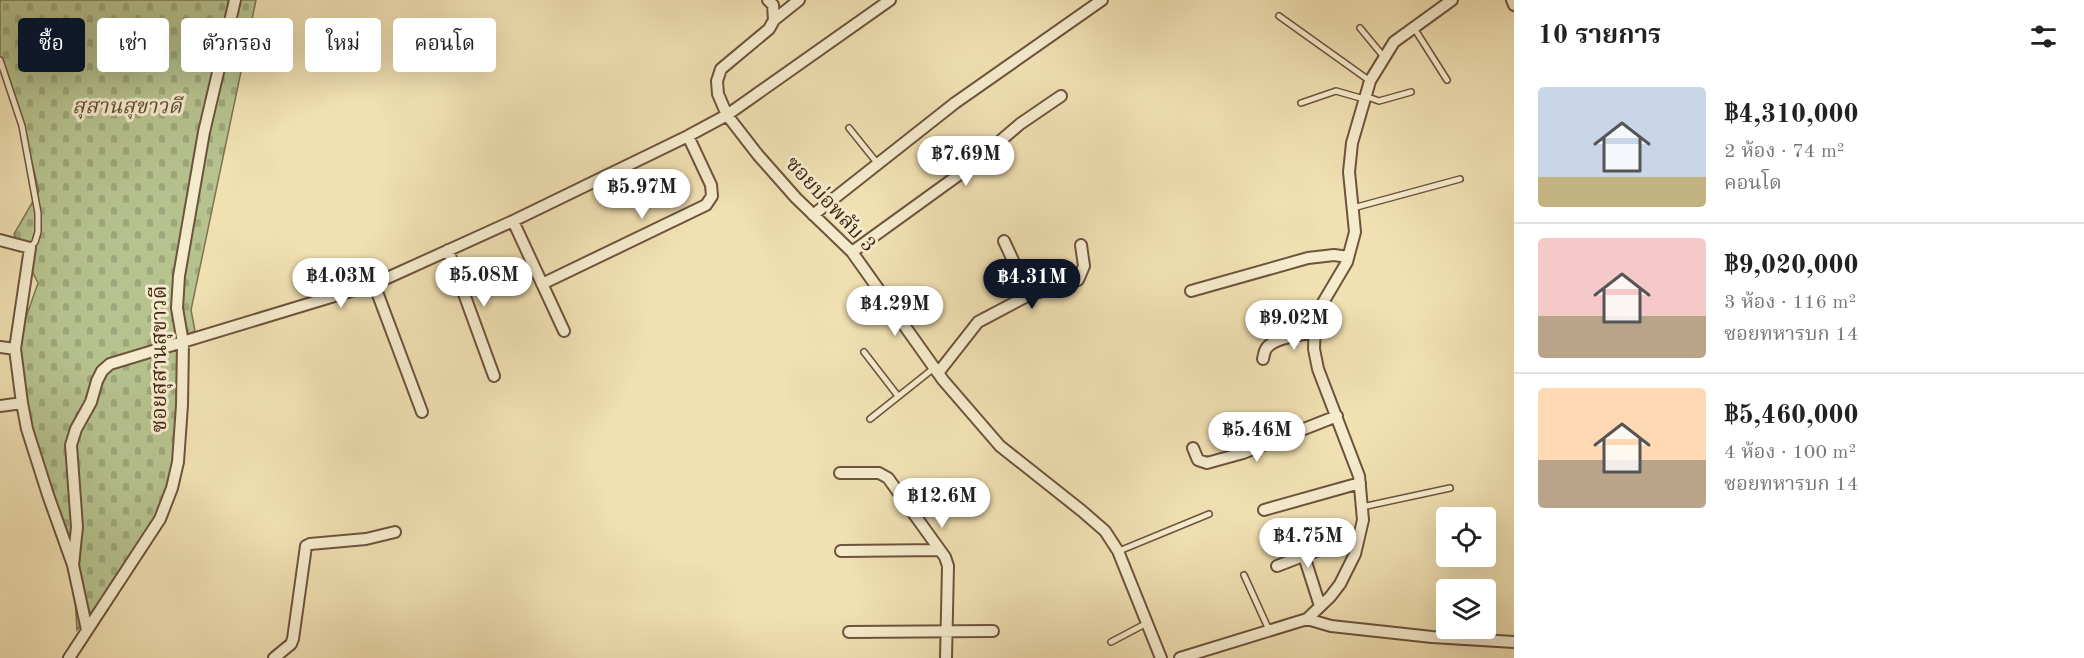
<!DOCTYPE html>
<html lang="th">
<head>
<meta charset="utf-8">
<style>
  :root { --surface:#fff; --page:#f6f6f6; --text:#222; --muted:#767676; --line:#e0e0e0; --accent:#111827 }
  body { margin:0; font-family:"Old Standard TT","Noto Serif Thai",serif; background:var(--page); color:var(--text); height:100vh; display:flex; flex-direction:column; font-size:22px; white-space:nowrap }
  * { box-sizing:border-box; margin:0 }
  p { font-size:20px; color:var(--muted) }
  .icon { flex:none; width:33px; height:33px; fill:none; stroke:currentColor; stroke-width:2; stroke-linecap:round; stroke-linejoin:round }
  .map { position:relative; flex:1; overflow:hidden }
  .details { display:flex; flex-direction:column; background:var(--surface); width:570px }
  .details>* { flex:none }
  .hud { position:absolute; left:18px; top:18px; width:570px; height:54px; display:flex; gap:12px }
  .tools { position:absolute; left:1436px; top:507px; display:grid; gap:12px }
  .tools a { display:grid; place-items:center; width:60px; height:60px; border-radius:6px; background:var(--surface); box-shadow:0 6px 24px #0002; font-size:30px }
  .price { position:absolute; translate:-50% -51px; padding:0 14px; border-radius:21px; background:#fff; color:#222; font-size:20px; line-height:39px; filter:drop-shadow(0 2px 3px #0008) }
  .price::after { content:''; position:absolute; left:50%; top:36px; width:18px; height:14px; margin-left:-9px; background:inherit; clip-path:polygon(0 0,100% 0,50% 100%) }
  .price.selected { background:var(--accent); color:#fff }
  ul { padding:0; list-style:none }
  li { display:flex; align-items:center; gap:18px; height:150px; padding:0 24px }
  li+li { border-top:2px solid var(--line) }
  li span { display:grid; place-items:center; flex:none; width:168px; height:120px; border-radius:6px; color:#555 }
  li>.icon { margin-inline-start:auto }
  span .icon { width:72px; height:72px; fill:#fffc; stroke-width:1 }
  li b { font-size:26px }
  h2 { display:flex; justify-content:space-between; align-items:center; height:72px; padding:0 24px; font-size:26px }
  .chip { padding:0 21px; border-radius:6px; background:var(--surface); box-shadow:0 6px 24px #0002; font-size:21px; line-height:54px }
  .chip.selected { background:var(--accent); color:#fff }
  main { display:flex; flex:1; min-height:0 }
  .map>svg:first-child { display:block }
</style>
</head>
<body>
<main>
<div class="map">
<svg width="1514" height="658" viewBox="0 0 1514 658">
  <defs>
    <pattern id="cemetery-stones" width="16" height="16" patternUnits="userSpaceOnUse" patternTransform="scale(1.5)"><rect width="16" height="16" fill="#b6c38f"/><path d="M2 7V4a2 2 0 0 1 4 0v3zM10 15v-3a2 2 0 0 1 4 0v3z" fill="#9ea77b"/></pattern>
  </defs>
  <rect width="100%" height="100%" fill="#f0e0b2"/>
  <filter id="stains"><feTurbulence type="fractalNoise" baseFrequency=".00333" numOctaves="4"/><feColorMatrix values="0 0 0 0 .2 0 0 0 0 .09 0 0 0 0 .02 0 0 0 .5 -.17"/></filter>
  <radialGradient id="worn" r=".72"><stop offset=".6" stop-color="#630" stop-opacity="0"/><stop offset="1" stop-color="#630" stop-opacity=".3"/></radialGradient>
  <path fill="url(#cemetery-stones)" stroke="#7c7452" stroke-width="1.5" d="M 0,0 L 256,0 L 191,310 L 195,331 L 180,338 L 180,436 L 172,488 L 136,556 L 77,630 L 73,565 L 29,421 L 15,349 L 38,283 L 14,234 L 39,191 L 19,110 L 0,68 Z"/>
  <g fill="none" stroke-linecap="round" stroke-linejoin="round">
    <g stroke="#6e533d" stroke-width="8">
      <path id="lane" d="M 1279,16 L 1370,81
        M 1360,28 L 1384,57
        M 1414,28 L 1447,80
        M 0,60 L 22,126 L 38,213 L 38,232 L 35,242 L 30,248
        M 1365,96 L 1379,101 L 1411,92
        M 1301,103 L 1336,91 L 1364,99
        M 849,128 L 878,164
        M 1353,208 L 1460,179
        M 864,352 L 898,396
        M 870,419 L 934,368
        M 1362,507 L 1450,488
        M 1119,551 L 1209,514
        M 1244,575 L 1269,630
        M 1111,642 L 1147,623"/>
    </g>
    <g stroke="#6e533d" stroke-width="14">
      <path id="street" d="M 768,0 L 773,5 L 774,20 L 769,29 L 721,69 L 717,81 L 718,94 L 727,115 L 758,155 L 796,198 L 852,252 L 943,380 L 1000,446 L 1082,511 L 1105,531 L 1118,551 L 1161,658
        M 1512,0 L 1514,5
        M 774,20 L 799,0
        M 813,215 L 955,103 L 1102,0
        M 513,221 L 564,331
        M 0,240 L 30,248 L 15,349 L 22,403 L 27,429 L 48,495 L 73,565 L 87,630
        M 1004,241 L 1029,295
        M 448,250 L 494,376
        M 852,252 L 971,166 L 1020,124 L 1061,96
        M 374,284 L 422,412
        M 542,284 L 706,205 L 712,196 L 711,185 L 688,136
        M 1191,291 L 1308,258 L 1334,255 L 1348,257
        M 0,347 L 15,349
        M 1263,359 C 1264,355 1264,352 1266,349 C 1273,337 1302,335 1314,332
        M 938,373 L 978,322 L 1029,295 L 1078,280 L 1084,266 L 1081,245
        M 0,406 L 22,403
        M 1193,448 L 1198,460 L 1207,463 L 1243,453 L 1337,416
        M 840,473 L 879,473 L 888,478 L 945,557 L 948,566 L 946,658
        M 1264,510 L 1360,483
        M 841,551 L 940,550
        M 1304,556 L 1320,606
        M 73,565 L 77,527 L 71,445 L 76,429 L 91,402 L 97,381 L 102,371 L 110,364 L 374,284 L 513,221 L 688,136 L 727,115 L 890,0
        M 1277,566 L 1329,546
        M 1307,619 L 1331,626 L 1432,637 L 1514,642
        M 849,632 L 993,631
        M 69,658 L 160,519 L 172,488 L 178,462 L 182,405 L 183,343 L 177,308 L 179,276 L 204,132 L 235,0
        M 274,658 L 291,644 L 293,639 L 306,546 L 310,544 L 366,539 L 395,532
        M 1180,658 L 1307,619 L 1330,597 L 1340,584 L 1355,554 L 1363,520 L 1359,476 L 1318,369 L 1314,349 L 1315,323 L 1318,311 L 1347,262 L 1355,232 L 1349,172 L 1352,143 L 1370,81 L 1394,42 L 1452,0"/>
    </g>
    <use href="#lane" stroke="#f5ebcd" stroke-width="5"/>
    <use href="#street" stroke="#f5ebcd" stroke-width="10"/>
  </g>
  <g text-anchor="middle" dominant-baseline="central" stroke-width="6" stroke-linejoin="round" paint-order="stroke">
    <g font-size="21" font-style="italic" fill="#604c34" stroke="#f5ebcd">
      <text x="127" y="107">สุสานสุขาวดี</text>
    </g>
    <g font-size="21" fill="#432416" stroke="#f5ebcd">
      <text transform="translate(830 205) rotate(47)">ซอยบ่อพลับ 3</text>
      <text transform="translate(160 359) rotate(-90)">ซอยสุสานสุขาวดี</text>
    </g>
  </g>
  <rect width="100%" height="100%" filter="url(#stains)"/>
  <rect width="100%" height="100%" fill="url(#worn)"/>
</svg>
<div class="tools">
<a><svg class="icon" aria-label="locate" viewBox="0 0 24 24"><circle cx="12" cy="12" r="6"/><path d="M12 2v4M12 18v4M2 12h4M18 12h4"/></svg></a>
<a><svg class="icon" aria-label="layers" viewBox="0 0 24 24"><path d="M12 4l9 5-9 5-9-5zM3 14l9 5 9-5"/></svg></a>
</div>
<b class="price" style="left:966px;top:187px">฿7.69M</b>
<b class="price" style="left:642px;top:220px">฿5.97M</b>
<b class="price" style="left:484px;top:308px">฿5.08M</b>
<b class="price" style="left:341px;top:309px">฿4.03M</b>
<b class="price selected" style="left:1032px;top:310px">฿4.31M</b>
<b class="price" style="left:895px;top:337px">฿4.29M</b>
<b class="price" style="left:1294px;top:351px">฿9.02M</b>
<b class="price" style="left:1257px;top:463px">฿5.46M</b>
<b class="price" style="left:942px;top:529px">฿12.6M</b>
<b class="price" style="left:1308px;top:569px">฿4.75M</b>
<div class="hud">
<a class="chip selected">ซื้อ</a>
<a class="chip">เช่า</a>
<a class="chip">ตัวกรอง</a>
<a class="chip">ใหม่</a>
<a class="chip">คอนโด</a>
</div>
</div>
<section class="details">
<h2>10 รายการ<svg class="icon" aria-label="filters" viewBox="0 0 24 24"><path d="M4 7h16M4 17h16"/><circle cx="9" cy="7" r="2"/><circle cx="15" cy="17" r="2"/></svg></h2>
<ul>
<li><span style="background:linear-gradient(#c9d6e8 75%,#c2b280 0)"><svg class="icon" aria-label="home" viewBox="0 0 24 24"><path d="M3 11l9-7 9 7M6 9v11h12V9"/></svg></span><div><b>฿4,310,000</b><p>2 ห้อง · 74 m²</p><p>คอนโด</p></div></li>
<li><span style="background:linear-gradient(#f6c9c9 65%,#b9a48a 0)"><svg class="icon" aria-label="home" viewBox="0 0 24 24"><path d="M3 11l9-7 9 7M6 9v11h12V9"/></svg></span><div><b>฿9,020,000</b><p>3 ห้อง · 116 m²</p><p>ซอยทหารบก 14</p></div></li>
<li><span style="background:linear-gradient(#ffd9b3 60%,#b9a48a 0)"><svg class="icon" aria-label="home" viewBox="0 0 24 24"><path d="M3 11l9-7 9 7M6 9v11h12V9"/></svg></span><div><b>฿5,460,000</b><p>4 ห้อง · 100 m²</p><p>ซอยทหารบก 14</p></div></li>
</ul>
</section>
</main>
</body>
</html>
